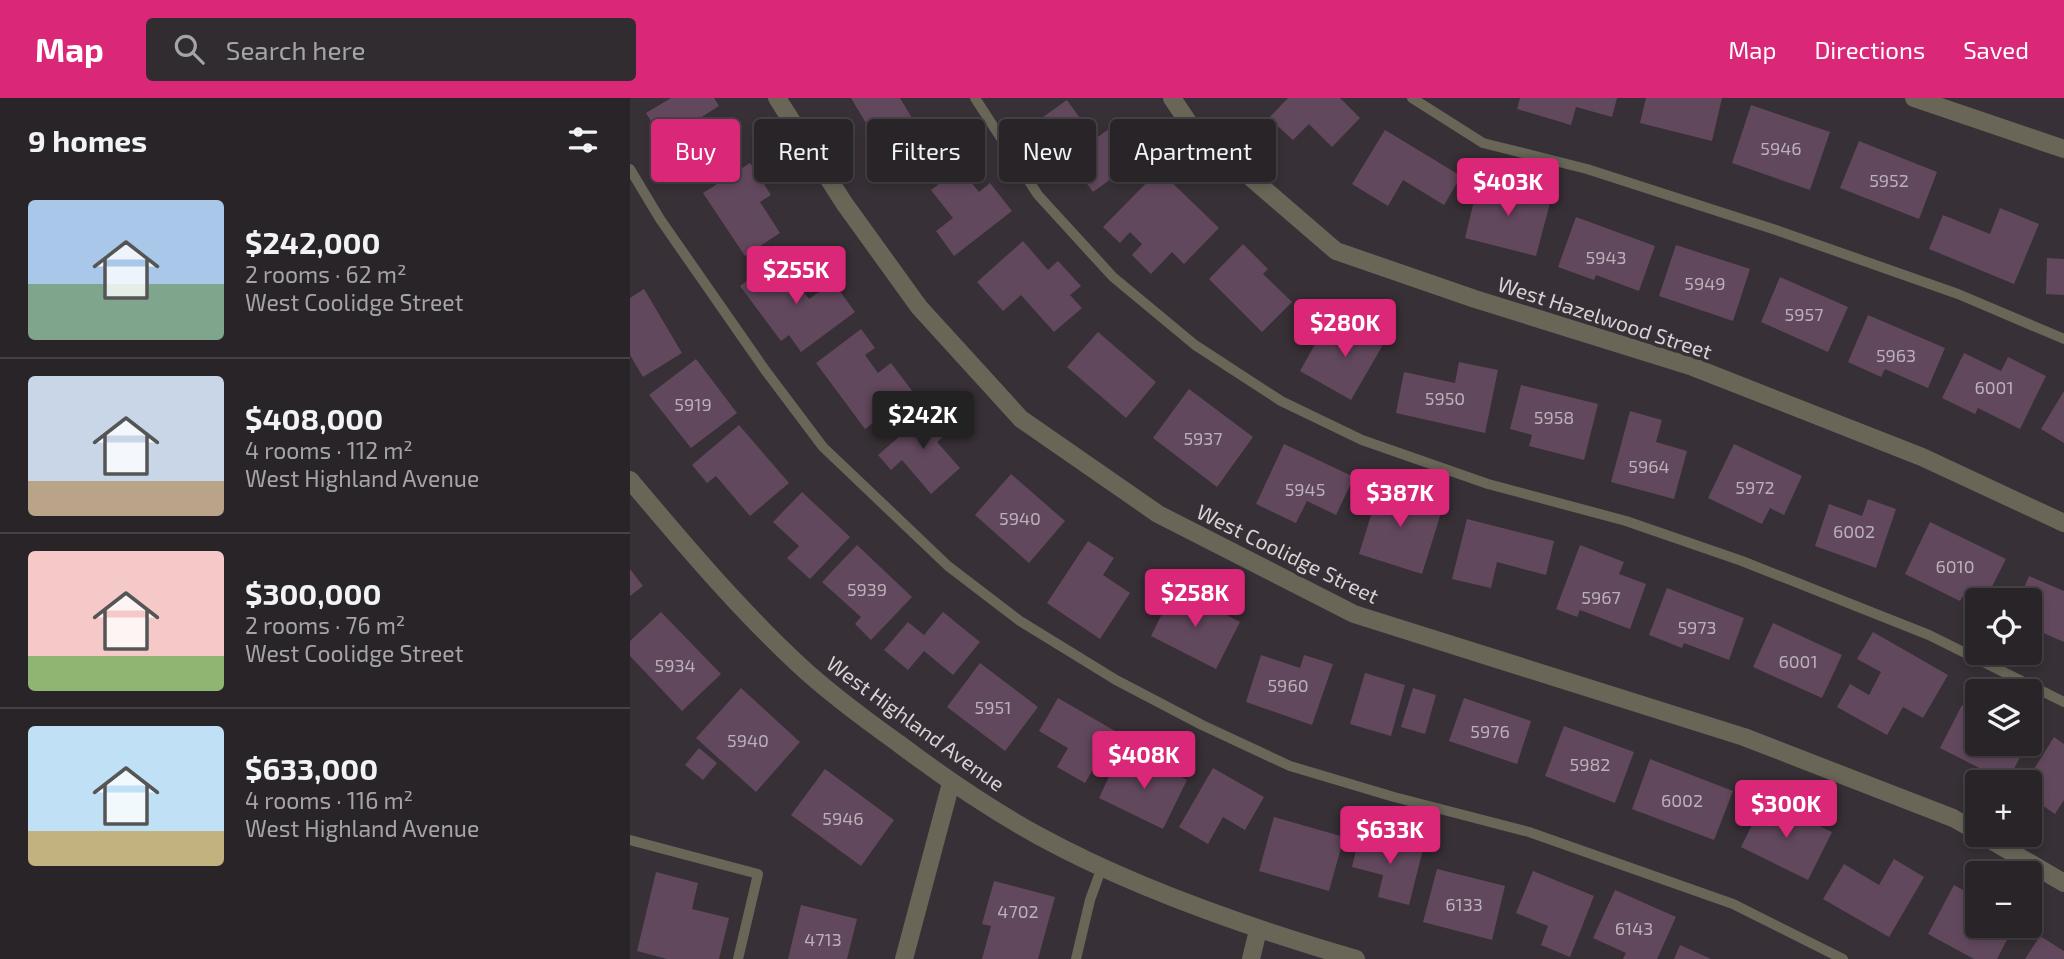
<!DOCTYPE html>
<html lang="en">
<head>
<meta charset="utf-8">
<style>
  :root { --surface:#292428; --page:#312c30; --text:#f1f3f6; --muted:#a5a4a8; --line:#454145; --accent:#db2777 }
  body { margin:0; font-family:"Exo 2",sans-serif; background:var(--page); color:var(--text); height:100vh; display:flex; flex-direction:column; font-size:26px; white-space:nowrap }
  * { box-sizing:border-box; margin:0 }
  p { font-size:23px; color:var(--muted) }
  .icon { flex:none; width:38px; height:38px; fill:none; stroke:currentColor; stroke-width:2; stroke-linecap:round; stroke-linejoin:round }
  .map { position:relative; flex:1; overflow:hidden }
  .drawer { display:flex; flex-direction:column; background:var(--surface); width:630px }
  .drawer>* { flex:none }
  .hud { position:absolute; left:21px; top:21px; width:665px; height:63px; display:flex; gap:14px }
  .buttons { position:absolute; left:1335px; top:490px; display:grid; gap:14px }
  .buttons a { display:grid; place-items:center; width:77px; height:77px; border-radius:7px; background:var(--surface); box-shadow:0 4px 10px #0003,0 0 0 2px var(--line); font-size:35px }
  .price { position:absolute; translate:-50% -60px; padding:0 16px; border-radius:7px; background:var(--accent); color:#fff; font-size:23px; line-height:46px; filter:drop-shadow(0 2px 4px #0008) }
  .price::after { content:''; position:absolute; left:50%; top:42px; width:21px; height:16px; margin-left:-10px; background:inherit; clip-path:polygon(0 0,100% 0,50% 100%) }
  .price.active { background:#222; color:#fff }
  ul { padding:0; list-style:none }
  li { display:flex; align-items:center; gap:21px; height:175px; padding:0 28px }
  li+li { border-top:2px solid var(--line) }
  li span { display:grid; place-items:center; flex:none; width:196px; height:140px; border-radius:7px; color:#555 }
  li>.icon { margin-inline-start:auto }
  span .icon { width:84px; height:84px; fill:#fffc; stroke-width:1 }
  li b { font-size:30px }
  h2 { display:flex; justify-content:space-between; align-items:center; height:84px; padding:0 28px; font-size:30px }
  .pill { padding:0 24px; border-radius:7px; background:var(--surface); box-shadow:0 4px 10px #0003,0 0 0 2px var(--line); font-size:24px; line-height:63px }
  .pill.active { background:var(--accent); color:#fff }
  header { display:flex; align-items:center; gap:42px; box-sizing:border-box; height:98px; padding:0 35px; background:var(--accent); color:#fff }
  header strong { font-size:33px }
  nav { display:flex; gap:38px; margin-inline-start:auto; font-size:24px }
  .search { width:490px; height:63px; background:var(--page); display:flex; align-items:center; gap:18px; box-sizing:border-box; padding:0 24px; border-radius:7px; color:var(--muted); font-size:26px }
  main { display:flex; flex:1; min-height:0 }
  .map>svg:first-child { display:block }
</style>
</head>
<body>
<header>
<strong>Map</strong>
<div class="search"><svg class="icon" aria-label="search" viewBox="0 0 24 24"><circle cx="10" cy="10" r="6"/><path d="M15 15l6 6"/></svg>Search here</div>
<nav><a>Map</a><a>Directions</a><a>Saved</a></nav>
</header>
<main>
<section class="drawer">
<h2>9 homes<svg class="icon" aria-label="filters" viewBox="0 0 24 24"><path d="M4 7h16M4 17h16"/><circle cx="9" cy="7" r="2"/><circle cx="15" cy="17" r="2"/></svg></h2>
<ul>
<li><span style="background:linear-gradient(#a9c7e8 60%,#7fa58c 0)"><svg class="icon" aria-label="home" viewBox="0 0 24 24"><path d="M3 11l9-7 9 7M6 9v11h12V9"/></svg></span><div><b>$242,000</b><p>2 rooms · 62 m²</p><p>West Coolidge Street</p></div></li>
<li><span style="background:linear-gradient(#c9d6e8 75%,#b9a48a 0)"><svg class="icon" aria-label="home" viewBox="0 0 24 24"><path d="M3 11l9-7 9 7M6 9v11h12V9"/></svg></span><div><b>$408,000</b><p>4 rooms · 112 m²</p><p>West Highland Avenue</p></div></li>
<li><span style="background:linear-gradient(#f6c9c9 75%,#8fb573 0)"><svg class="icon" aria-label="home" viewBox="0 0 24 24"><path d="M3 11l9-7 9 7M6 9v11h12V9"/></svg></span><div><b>$300,000</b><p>2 rooms · 76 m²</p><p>West Coolidge Street</p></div></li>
<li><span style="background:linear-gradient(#bfe0f5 75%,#c2b280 0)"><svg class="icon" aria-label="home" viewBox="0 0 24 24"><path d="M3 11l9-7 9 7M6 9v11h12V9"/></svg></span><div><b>$633,000</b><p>4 rooms · 116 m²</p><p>West Highland Avenue</p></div></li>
</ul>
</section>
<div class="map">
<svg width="1434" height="861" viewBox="0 0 1434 861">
  <rect width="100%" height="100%" fill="#373036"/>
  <path fill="#62485d" d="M 41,0 L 84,0 L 89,8 L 70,20 L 87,49 L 50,71 L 16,15 Z
    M 221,0 L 270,0 L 301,52 L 265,74 Z
    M 658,0 L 710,0 L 730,20 L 702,49 L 679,26 L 663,42 L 639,20 Z
    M 890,0 L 987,0 L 982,19 L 946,9 L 941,27 L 887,11 Z
    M 1016,0 L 1092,0 L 1082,43 L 1010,25 Z
    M 437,2 L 465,41 L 490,23 L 515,56 L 463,94 L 441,64 L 428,73 L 409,46 L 418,40 L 406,24 Z
    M 1121,7 L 1200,34 L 1180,92 L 1102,65 Z
    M 755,32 L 831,78 L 814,107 L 773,82 L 758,108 L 722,86 Z
    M 1229,43 L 1307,74 L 1289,121 L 1210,90 Z
    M 120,65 L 141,97 L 130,104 L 150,135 L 115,158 L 73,95 Z
    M 330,70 L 349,94 L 360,85 L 382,113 L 324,158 L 306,133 L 323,120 L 301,92 Z
    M 529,72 L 589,130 L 554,166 L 542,154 L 521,176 L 502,157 L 512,146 L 500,134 L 490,145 L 473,129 Z
    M 849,82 L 921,101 L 906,158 L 835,140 Z
    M 1370,110 L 1409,126 L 1384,186 L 1299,151 L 1313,117 L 1360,136 Z
    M 946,119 L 1025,148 L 1009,193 L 966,177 L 964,182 L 928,169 Z
    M 393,143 L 418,172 L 428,163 L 451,188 L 440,197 L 452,210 L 424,234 L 391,197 L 373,213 L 347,184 Z
    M 613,146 L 638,171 L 633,176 L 662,204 L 632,234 L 579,181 Z
    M 1046,147 L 1120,171 L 1103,223 L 1029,198 Z
    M 148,160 L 179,201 L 203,184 L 225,214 L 171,254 L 159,237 L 151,243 L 110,188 Z
    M 1417,160 L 1434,161 L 1434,197 L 1416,196 Z
    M 1150,179 L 1218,209 L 1198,254 L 1131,224 Z
    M 14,191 L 52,255 L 13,279 L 0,257 L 0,200 Z
    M 1238,217 L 1315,250 L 1298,290 L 1255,271 L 1251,279 L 1218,264 Z
    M 727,221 L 758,238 L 721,302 L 670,273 L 692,234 L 713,246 Z
    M 231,231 L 245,250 L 235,257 L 248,275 L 261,265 L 283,294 L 235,331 L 186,265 Z
    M 468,234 L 526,284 L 496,320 L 437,269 Z
    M 1334,255 L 1371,273 L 1378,259 L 1416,278 L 1390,331 L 1348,310 L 1345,316 L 1312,300 Z
    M 66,261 L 107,315 L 61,350 L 19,297 Z
    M 829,264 L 868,272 L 855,335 L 766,315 L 774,274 L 825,285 Z
    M 891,287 L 968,306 L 954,362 L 899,348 L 902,337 L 880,331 Z
    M 559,291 L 623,339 L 587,389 L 523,340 Z
    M 1434,293 L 1434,345 L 1411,331 Z
    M 303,309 L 322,331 L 307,344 L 330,370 L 301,396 L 272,362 L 261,372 L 248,357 Z
    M 1000,313 L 1032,322 L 1026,344 L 1057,353 L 1044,401 L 981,384 Z
    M 109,327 L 159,385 L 120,418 L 86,378 L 77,385 L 62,367 Z
    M 654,346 L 724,379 L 706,417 L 677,403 L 666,425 L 626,406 Z
    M 1104,346 L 1172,378 L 1154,417 L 1140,410 L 1132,426 L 1078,400 Z
    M 381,376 L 435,423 L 399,465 L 345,417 Z
    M 752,382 L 790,394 L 786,407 L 811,415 L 792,476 L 729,456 Z
    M 172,394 L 220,439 L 180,481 L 157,460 L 169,448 L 143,424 Z
    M 1238,401 L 1266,411 L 1246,470 L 1185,448 L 1199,406 L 1232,418 Z
    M 837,421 L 924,443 L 916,477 L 867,464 L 861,490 L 822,481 Z
    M 1300,424 L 1376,461 L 1355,502 L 1335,494 L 1330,503 L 1275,476 Z
    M 458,443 L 484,460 L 473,477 L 500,495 L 470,541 L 417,505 Z
    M 227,447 L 282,499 L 241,542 L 225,526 L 231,519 L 192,484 Z
    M 950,447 L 994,464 L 989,476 L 1016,486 L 1000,531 L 950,512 L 947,519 L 926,511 Z
    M 0,471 L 13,488 L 0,498 Z
    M 1399,478 L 1434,493 L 1434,544 L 1400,529 L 1400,502 L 1389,502 Z
    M 545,490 L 610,524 L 586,571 L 521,538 Z
    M 1037,490 L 1114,520 L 1099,562 L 1054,545 L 1052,550 L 1019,537 Z
    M 31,514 L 91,576 L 52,613 L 0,558 L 0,543 Z
    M 313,514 L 350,544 L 323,577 L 294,553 L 278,572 L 254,552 L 278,524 L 294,537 Z
    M 1143,525 L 1212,557 L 1192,600 L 1123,569 Z
    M 1243,534 L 1318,577 L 1293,620 L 1273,609 L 1257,637 L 1207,609 L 1220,586 L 1239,597 L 1251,574 L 1227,561 Z
    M 631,557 L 670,570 L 674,557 L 703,566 L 682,627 L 616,604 Z
    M 350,565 L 408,609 L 375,653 L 317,609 Z
    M 735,575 L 775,587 L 761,638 L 720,626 Z
    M 111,590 L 170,644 L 126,694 L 66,640 Z
    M 783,590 L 806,597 L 795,636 L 771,629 Z
    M 428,600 L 485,633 L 455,685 L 427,669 L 438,650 L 409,633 Z
    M 834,600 L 901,623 L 887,666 L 819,643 Z
    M 1332,607 L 1348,615 L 1348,646 L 1397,646 L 1377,684 L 1310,650 Z
    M 934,628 L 1004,654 L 985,705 L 915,678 Z
    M 1424,639 L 1434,646 L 1434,702 L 1425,716 L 1400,699 L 1400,684 L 1396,684 Z
    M 69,650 L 87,665 L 73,682 L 55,667 Z
    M 507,657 L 557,682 L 533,731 L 469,700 L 484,668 L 498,674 Z
    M 1020,661 L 1103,693 L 1084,742 L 1002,711 Z
    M 583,670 L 634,699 L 615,732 L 593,719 L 578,746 L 549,729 Z
    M 195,671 L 264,722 L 231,768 L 161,717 Z
    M 1135,701 L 1202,734 L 1178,782 L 1111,749 Z
    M 644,719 L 714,739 L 699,793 L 629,773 Z
    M 730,735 L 793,751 L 779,807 L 748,799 L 753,777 L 722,769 Z
    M 1264,761 L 1294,779 L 1259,839 L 1193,801 L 1214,766 L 1249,787 Z
    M 807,771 L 875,788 L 862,842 L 793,824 Z
    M 903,773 L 964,798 L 940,859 L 911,847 L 918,828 L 886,815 Z
    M 26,774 L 68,785 L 62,811 L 99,820 L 89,861 L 37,861 L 7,853 Z
    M 364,783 L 425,799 L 408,861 L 352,861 L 361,828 L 352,826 Z
    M 1324,787 L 1348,800 L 1348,828 L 1384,828 L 1367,861 L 1344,861 L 1298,836 Z
    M 985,792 L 1046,819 L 1027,861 L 993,861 L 996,855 L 963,840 Z
    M 171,807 L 227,821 L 217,861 L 158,861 Z
    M 1410,838 L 1434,853 L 1434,861 L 1395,861 Z
    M 1050,847 L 1081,861 L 1044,861 Z"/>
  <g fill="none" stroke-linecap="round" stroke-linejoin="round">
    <path stroke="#696658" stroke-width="10" d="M 345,0 L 408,97 L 483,179 L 565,247 L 651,303 L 732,342 L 858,386 L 996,423 L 1112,463 L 1299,537 L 1434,604
      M 782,0 L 853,45 L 957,71 L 1146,132 L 1328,196 L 1434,241
      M 0,71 L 30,121 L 135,272 L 193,349 L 318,468 L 390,523 L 486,582 L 572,627 L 660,668 L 764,699 L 899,734 L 1103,806 L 1213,861
      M 0,742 L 128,776 L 108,861
      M 446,861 L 460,802 L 472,769"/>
    <path stroke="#696658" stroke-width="18" d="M 147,0 L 214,105 L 289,209 L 391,321 L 528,416 L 724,516 L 1114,639 L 1323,720 L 1348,734
      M 542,0 L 560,27 L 706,153 L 845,201 L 1063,269 L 1292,359 L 1434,425
      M 1284,0 L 1434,51
      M 0,382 C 53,445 107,509 168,566 C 199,595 233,620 268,645 C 313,679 360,711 409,738 C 506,791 620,830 726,861
      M 1352,737 L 1434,785
      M 274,861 L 321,685
      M 621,861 L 628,832"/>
  </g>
  <g text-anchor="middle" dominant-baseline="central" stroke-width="7" stroke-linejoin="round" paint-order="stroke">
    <g font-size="18" fill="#bab0b8">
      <text x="1151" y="50">5946</text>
      <text x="1259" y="82">5952</text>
      <text x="976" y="159">5943</text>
      <text x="1075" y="185">5949</text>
      <text x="1174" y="216">5957</text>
      <text x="1266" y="257">5963</text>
      <text x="1364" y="289">6001</text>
      <text x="815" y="300">5950</text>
      <text x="63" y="306">5919</text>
      <text x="924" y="319">5958</text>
      <text x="573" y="340">5937</text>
      <text x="1019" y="368">5964</text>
      <text x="1125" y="389">5972</text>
      <text x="675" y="391">5945</text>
      <text x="390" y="420">5940</text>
      <text x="1224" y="433">6002</text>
      <text x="1325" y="468">6010</text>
      <text x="237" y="491">5939</text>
      <text x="971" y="499">5967</text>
      <text x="1067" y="529">5973</text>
      <text x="1168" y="563">6001</text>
      <text x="45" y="567">5934</text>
      <text x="658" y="587">5960</text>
      <text x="363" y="609">5951</text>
      <text x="860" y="633">5976</text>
      <text x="118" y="642">5940</text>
      <text x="960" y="666">5982</text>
      <text x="1052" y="702">6002</text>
      <text x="213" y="720">5946</text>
      <text x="834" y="806">6133</text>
      <text x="388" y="813">4702</text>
      <text x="1004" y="830">6143</text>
      <text x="193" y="841">4713</text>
    </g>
    <g font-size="21" fill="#d8d2d6" stroke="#373036">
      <text transform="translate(975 219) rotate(18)">West Hazelwood Street</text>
      <text transform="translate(658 455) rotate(26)">West Coolidge Street</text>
      <text transform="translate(286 625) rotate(36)">West Highland Avenue</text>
    </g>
  </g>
</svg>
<div class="buttons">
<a><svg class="icon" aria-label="locate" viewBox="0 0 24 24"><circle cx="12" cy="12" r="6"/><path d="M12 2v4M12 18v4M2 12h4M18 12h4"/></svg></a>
<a><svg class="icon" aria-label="layers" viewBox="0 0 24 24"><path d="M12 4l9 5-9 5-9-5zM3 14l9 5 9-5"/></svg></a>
<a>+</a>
<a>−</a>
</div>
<b class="price" style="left:878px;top:120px">$403K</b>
<b class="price" style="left:166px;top:208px">$255K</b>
<b class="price" style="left:715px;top:261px">$280K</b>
<b class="price active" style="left:293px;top:353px">$242K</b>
<b class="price" style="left:770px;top:431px">$387K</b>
<b class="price" style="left:565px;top:531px">$258K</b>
<b class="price" style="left:514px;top:693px">$408K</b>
<b class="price" style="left:1156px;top:742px">$300K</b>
<b class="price" style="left:760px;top:768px">$633K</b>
<div class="hud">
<a class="pill active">Buy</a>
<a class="pill">Rent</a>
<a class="pill">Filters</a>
<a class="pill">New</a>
<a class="pill">Apartment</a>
</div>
</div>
</main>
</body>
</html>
